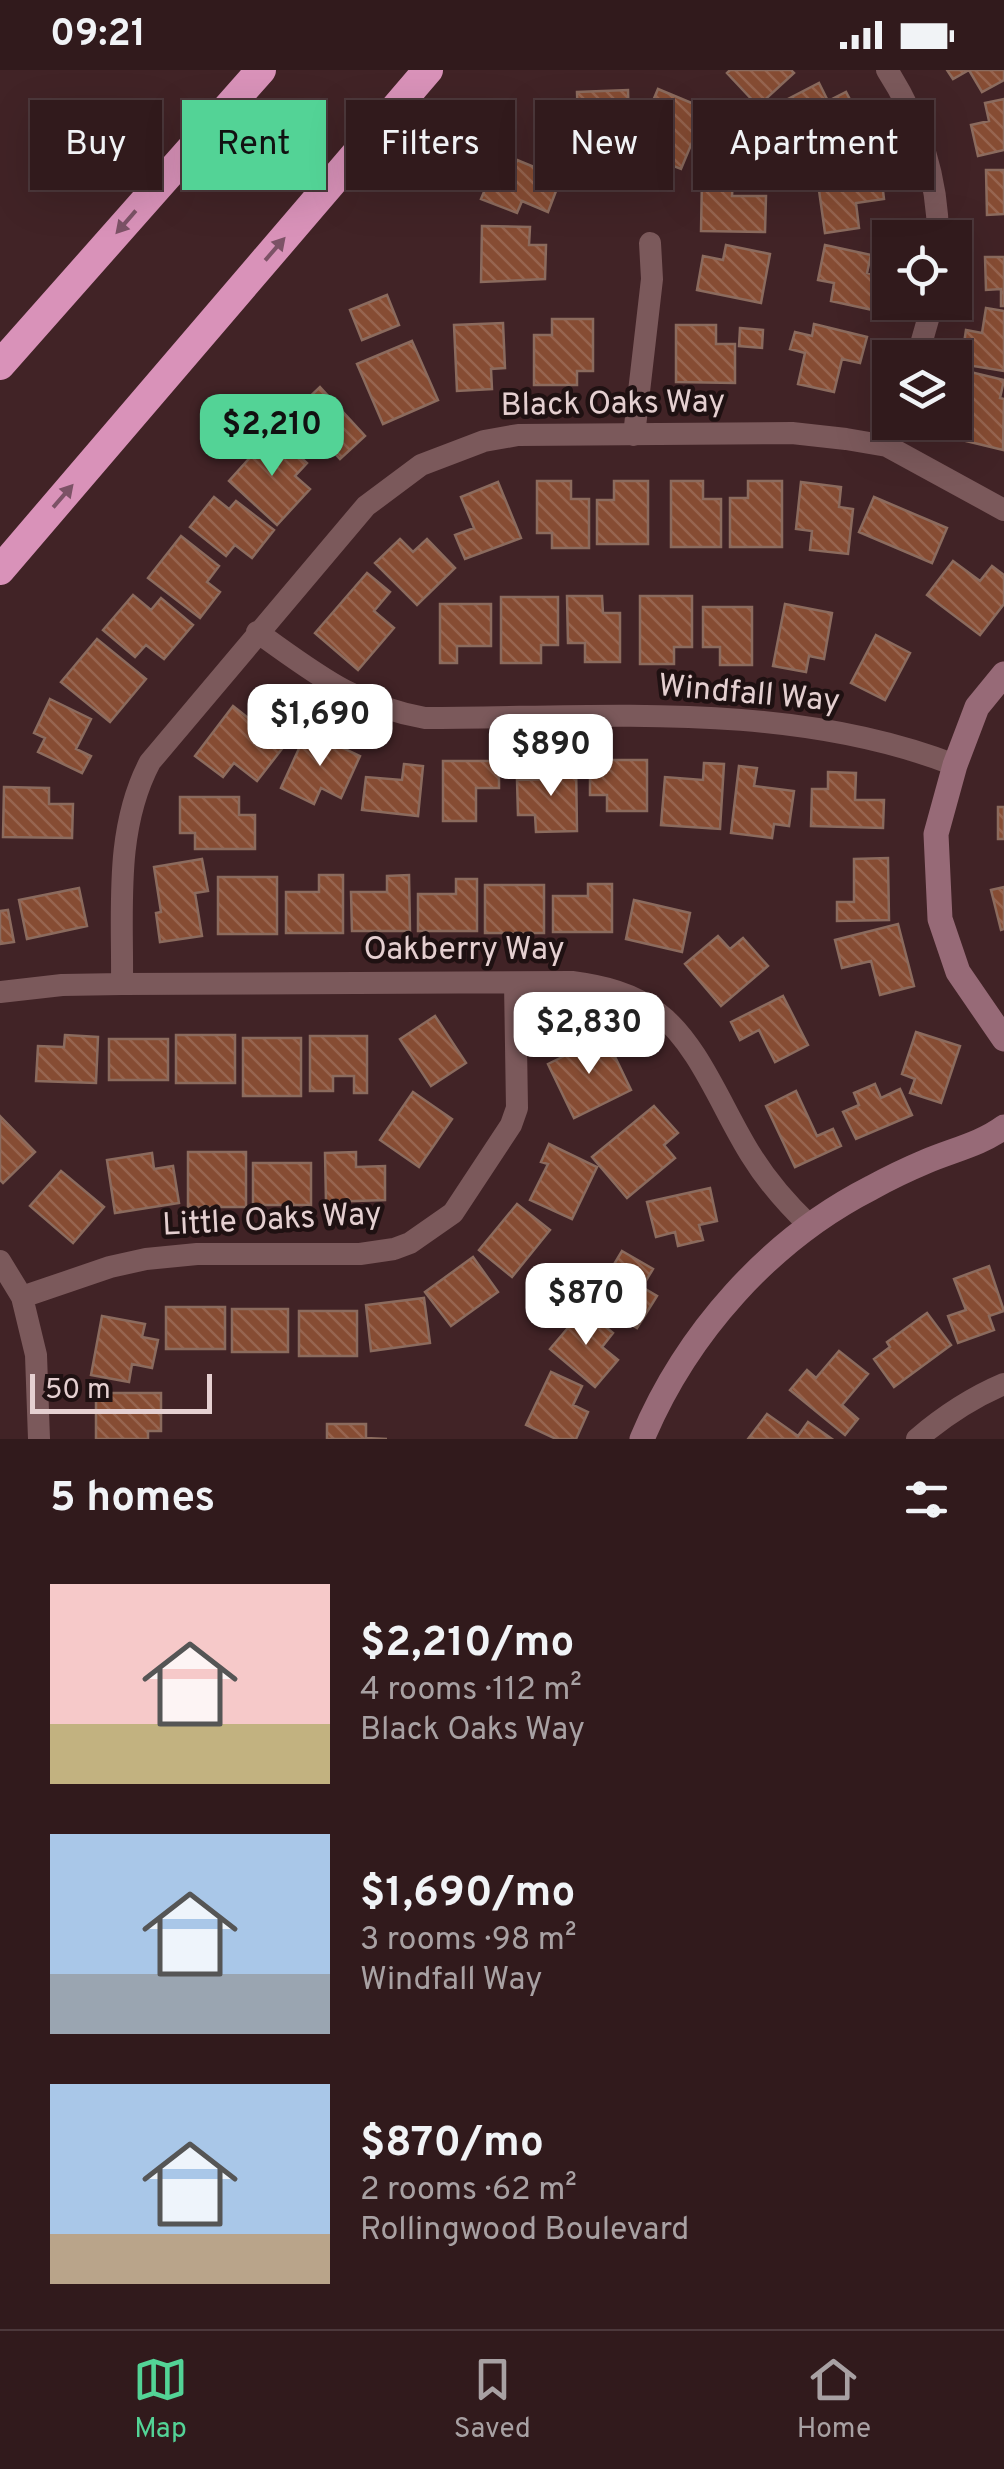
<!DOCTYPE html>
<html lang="en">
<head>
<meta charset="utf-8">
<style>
  :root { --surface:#311a1c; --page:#392325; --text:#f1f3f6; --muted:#a8a1a3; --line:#4c383b; --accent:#53d396 }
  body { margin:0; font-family:Overpass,sans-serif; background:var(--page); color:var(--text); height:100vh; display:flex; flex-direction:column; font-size:38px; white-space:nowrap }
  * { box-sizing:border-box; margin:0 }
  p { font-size:32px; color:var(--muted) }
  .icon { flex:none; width:55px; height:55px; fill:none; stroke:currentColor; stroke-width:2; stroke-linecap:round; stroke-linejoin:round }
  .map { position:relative; height:1369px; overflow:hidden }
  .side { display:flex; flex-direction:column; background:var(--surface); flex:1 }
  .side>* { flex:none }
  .top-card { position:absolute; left:30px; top:30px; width:945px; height:90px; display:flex; gap:20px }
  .fabs { position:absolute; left:872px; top:150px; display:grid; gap:20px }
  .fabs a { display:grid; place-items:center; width:100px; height:100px; border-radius:0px; background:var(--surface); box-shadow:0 10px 40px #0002,0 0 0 2px var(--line); font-size:50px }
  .scale { position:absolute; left:30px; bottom:25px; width:182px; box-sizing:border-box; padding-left:10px; border:5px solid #e5d0d1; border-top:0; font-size:28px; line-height:35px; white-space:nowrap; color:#e5d0d1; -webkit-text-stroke:8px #1f1112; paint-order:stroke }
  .price { position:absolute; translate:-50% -85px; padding:0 22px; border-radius:20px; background:#fff; color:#222; font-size:32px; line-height:65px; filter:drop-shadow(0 2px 5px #0008) }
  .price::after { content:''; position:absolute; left:50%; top:60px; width:30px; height:22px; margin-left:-15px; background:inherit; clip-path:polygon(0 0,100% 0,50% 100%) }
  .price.current { background:var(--accent); color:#111 }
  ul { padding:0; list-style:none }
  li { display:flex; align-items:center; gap:30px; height:250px; padding:0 50px }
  li span { display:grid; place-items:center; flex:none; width:280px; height:200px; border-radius:0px; color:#555 }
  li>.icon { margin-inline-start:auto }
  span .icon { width:120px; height:120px; fill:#fffc; stroke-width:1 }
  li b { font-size:42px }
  h2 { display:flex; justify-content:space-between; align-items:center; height:120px; padding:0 50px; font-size:42px }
  .pill { padding:0 35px; border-radius:0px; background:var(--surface); box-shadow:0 10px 40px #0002,0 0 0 2px var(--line); font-size:35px; line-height:90px }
  .pill.current { background:var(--accent); color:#111 }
  .status { display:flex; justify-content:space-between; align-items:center; height:70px; padding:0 50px; background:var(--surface); direction:ltr }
  .status svg { height:28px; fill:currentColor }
  .tab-bar { display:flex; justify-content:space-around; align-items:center; height:140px; border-top:2px solid var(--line); background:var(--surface); font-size:28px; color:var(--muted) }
  .tab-bar a { display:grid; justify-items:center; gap:5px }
  .tab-bar .current { color:var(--accent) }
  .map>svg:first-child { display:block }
</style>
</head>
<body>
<div class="status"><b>09:21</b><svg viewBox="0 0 49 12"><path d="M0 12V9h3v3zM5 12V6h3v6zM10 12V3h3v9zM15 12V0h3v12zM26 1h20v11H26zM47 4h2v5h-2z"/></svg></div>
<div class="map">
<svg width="1004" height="1369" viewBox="0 0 1004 1369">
  <defs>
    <pattern id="building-back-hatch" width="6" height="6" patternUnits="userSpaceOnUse" patternTransform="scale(2.5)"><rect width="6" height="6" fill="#864c33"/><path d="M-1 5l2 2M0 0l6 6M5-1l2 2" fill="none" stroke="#976550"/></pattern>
  </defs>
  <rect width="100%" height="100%" fill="#412326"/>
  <path fill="url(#building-back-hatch)" stroke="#8b6b5e" stroke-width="2.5" d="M 730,0 L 791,0 L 794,3 L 758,36 L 727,3 Z
    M 947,0 L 1004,0 L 1004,10 L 982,22 L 969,0 L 953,9 Z
    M 819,13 L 828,31 L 846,22 L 870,68 L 846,81 L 836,62 L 810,76 L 786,30 Z
    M 658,19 L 706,39 L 681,99 L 648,86 L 655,69 L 640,62 Z
    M 628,20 L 629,65 L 614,65 L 614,85 L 579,86 L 577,22 Z
    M 1004,29 L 1004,80 L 978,86 L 971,55 L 989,51 L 985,33 Z
    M 517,90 L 561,108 L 548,142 L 522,131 L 517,143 L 481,129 L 496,93 L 514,99 Z
    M 880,97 L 884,129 L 856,133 L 859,158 L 825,163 L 817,106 Z
    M 986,100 L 1004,100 L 1004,144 L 987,145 Z
    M 702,108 L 733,109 L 732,126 L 766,126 L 765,162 L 701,161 Z
    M 482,156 L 530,157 L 529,175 L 546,175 L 545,209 L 481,212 Z
    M 726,175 L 770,184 L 761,233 L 697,220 L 703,186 L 723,190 Z
    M 825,175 L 871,185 L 867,203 L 885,207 L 877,241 L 831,231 L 834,213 L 818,210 Z
    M 985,187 L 1004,187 L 1004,236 L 1001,236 L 1001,219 L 986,220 Z
    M 387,225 L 399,255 L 362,270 L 350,240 Z
    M 986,238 L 1004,241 L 1004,301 L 961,294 L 966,260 L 982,263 Z
    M 552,249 L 593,249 L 593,301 L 577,301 L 577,315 L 534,315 L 534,265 L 552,265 Z
    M 503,253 L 505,298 L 491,299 L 492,319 L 457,321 L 454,255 Z
    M 814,254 L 867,267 L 860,293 L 842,289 L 834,322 L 798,314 L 805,283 L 790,279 L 795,262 L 812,266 Z
    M 676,255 L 716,255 L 716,274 L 735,274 L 735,313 L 676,312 Z
    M 740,258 L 763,260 L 762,278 L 739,276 Z
    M 412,271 L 438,330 L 383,354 L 357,294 Z
    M 962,300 L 1004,310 L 1000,328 L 1004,329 L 1003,380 L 962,370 L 970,334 L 955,330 Z
    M 320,317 L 365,366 L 340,389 L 325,373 L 312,385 L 282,353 Z
    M 273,362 L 307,393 L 295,406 L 310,419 L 277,455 L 229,411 Z
    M 537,411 L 571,411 L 571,429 L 589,429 L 589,478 L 552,478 L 552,463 L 537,463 Z
    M 614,411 L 648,411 L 648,474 L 597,474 L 597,430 L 614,430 Z
    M 671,411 L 703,411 L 703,429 L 721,429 L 721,477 L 671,477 Z
    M 748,411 L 782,411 L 782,477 L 730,477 L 730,428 L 748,428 Z
    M 498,412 L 521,468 L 465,489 L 455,465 L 474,458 L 461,427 Z
    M 801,412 L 841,417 L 839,437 L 853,439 L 848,484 L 810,480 L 812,461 L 796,459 Z
    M 214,427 L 229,439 L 236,431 L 274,460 L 252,488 L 235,475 L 226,486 L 190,457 Z
    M 874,427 L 947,458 L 932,493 L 859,462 Z
    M 181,466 L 219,496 L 207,512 L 220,522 L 200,548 L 148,508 Z
    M 400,469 L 413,482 L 427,469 L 455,498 L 417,535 L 375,493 Z
    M 953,491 L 980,511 L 992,496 L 1004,505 L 1004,534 L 980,565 L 927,525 Z
    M 367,503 L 390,522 L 374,541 L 394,558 L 358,600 L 315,563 Z
    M 133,525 L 151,540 L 161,528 L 193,555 L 164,589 L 146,575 L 135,587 L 103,560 Z
    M 567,526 L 602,526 L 603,543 L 620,543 L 620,592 L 585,592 L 585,573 L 568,573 Z
    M 640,526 L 692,526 L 692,577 L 674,577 L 674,594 L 640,594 Z
    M 501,527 L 558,527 L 558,575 L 541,575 L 541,593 L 501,593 Z
    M 440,534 L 491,534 L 491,576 L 457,576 L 457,593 L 440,593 Z
    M 785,534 L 832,543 L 824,589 L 809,586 L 806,602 L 773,596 Z
    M 703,537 L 752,537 L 752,595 L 720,595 L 720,577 L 703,577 Z
    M 876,565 L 910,583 L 885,630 L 851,613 Z
    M 97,569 L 146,609 L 110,652 L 61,612 Z
    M 50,629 L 91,649 L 76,679 L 91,686 L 82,703 L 38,682 L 45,668 L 34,663 Z
    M 233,636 L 261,658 L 271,644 L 295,662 L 257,711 L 234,693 L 223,707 L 195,686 Z
    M 307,661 L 360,686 L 341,728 L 321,718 L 314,734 L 281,718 Z
    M 590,690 L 647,690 L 647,741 L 607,741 L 607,725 L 590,725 Z
    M 443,691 L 499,691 L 499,718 L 476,718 L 476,751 L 443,751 Z
    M 576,691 L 577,761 L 536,762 L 535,745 L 518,745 L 517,710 L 553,709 L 553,692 Z
    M 704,693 L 724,694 L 720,759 L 661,755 L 665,707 L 703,710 Z
    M 404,694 L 423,696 L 418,746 L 362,740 L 366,707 L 402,710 Z
    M 739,696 L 757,698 L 754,716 L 794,721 L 789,756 L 774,754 L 772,768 L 731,763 Z
    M 828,702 L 856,703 L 855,730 L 884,730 L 883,758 L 811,756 L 812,719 L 828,719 Z
    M 4,717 L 49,718 L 49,734 L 73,734 L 72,768 L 3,767 Z
    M 180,727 L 239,727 L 239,745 L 255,745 L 255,779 L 195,779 L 195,763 L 180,763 Z
    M 998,737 L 1004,737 L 1004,769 L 998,769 Z
    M 888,788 L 889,850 L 837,851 L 837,832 L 854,832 L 854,789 Z
    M 202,789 L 208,821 L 195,823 L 202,866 L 160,872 L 156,843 L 161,842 L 154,797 Z
    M 319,805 L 343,805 L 343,863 L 286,863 L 286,822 L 319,822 Z
    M 409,805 L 410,861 L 352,861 L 351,822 L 387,822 L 387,806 Z
    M 218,807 L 277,807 L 277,864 L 218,864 Z
    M 456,809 L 477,809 L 477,861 L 418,861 L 418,824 L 456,824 Z
    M 588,814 L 612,814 L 612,862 L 553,862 L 553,826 L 588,826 Z
    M 485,815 L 544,815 L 544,863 L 485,863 Z
    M 1004,817 L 1004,859 L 1001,860 L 991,820 Z
    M 79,818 L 87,856 L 27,869 L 19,830 Z
    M 634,830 L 690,843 L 682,882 L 626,869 Z
    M 8,840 L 14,872 L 0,874 L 0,841 Z
    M 898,854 L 914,916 L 880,925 L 871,891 L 842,898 L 835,870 Z
    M 718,866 L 730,879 L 743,868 L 768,896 L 721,936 L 685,894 Z
    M 783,926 L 808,975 L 775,992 L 759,960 L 740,970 L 731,952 Z
    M 435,946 L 466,993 L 431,1016 L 400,969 Z
    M 916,962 L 960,976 L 941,1033 L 910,1023 L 915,1009 L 902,1004 Z
    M 65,965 L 98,967 L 96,1013 L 36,1011 L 38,976 L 64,977 Z
    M 176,965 L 235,965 L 235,1013 L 176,1013 Z
    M 310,966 L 367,966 L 367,1023 L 354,1023 L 354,1006 L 333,1006 L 333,1021 L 310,1021 Z
    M 605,966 L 631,1020 L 574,1048 L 548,994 Z
    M 243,968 L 301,968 L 301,1026 L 243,1026 Z
    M 109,969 L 168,969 L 168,1010 L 109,1010 Z
    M 875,1014 L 881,1028 L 900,1019 L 912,1045 L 856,1069 L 843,1042 L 859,1035 L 854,1023 Z
    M 796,1021 L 817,1066 L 833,1059 L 841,1076 L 795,1097 L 766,1036 Z
    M 413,1022 L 452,1049 L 419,1097 L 380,1070 Z
    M 654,1036 L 678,1063 L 664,1075 L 675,1088 L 627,1128 L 592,1087 Z
    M 0,1046 L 35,1082 L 3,1113 L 0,1110 Z
    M 549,1074 L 597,1097 L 572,1149 L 530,1130 L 548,1094 L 541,1092 Z
    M 188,1082 L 246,1082 L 246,1137 L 188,1137 Z
    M 356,1082 L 356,1097 L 385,1096 L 385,1130 L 326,1132 L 325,1083 Z
    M 152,1083 L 154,1099 L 173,1096 L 179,1133 L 115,1143 L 107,1090 Z
    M 253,1093 L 311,1093 L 311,1135 L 253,1135 Z
    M 61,1101 L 104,1137 L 73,1173 L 30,1136 Z
    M 710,1118 L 717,1151 L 699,1155 L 703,1170 L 678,1176 L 675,1162 L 656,1167 L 647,1132 Z
    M 517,1134 L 550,1160 L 512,1207 L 479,1180 Z
    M 622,1181 L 653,1199 L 642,1217 L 657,1226 L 637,1258 L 592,1231 Z
    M 473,1187 L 498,1222 L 451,1256 L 425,1222 Z
    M 989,1196 L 1004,1241 L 989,1246 L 994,1260 L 958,1273 L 948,1246 L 966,1240 L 954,1209 Z
    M 424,1228 L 430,1273 L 371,1281 L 366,1235 Z
    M 166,1237 L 225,1237 L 225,1279 L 166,1279 Z
    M 232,1239 L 288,1239 L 288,1282 L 232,1282 Z
    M 584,1239 L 613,1263 L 602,1277 L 618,1290 L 595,1317 L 550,1279 Z
    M 299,1241 L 357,1241 L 357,1286 L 299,1286 Z
    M 927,1243 L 951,1275 L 894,1317 L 874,1289 L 890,1277 L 887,1272 Z
    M 102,1246 L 145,1254 L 142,1267 L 158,1270 L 152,1298 L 132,1294 L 129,1312 L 91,1305 Z
    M 839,1281 L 868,1304 L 842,1335 L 858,1349 L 845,1365 L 790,1320 L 807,1300 L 816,1308 Z
    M 551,1302 L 582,1316 L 573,1335 L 588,1342 L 576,1369 L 556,1369 L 526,1355 Z
    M 96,1323 L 161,1323 L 161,1361 L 148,1361 L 148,1369 L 96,1369 Z
    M 767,1344 L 798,1366 L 808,1352 L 832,1369 L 748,1369 Z
    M 327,1354 L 366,1354 L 366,1368 L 387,1369 L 327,1369 Z"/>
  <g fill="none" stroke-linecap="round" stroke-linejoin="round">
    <path stroke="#7b595b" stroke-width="22" d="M 887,0 C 919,49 938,109 938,168
      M 917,288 L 933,232
      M 634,365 L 652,209 L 650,173
      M 257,562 C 315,603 353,635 425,648 C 601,648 788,630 955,695
      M 122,914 C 123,840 114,760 150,692 L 366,436 L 421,395 L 484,371 L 518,365 L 792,363 L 846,369 L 887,376 L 1004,440
      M 0,922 L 62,915 L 122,914 L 572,912 C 602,916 633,923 658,943 C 699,974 723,1041 751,1085 C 767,1111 788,1135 810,1156
      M 0,1191 L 22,1227 L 36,1285 L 39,1369
      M 22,1227 L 110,1197 L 146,1189 L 197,1184 L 360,1184 L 394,1179 L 410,1173 L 453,1143 L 511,1055 L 517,1038 L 515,913
      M 917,1369 C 944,1346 971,1328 1004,1314"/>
    <path stroke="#976a77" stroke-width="25" d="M 1004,604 L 977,637 L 955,695 L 936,764 L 940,849 L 958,902 L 1004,969
      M 642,1369 C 686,1264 769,1170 871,1118 C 889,1108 908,1099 927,1091 C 953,1080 981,1074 1004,1057"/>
    <path stroke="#d992b9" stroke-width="30" d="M 0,295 L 261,0
      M 0,500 L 428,0"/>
  </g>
  <defs><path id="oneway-solid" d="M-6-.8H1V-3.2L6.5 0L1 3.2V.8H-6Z" transform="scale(2.5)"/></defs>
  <g fill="#7c5266">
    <use href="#oneway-solid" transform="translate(126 152) rotate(131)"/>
    <use href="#oneway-solid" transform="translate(275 179) rotate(-49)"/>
    <use href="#oneway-solid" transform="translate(63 426) rotate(-49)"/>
  </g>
  <g text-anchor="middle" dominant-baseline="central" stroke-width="9" stroke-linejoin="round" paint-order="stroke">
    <g font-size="32" fill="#e5d0d1" stroke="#1f1112">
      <text transform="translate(613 335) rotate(-1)">Black Oaks Way</text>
      <text transform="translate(749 625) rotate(5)">Windfall Way</text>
      <text x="464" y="881">Oakberry Way</text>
      <text transform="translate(272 1151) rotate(-3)">Little Oaks Way</text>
    </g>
  </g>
</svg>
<div class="fabs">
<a><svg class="icon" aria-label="locate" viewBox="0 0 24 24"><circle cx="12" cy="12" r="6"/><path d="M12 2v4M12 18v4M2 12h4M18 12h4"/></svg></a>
<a><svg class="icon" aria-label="layers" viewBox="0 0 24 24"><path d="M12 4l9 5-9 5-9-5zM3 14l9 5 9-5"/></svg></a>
</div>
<div class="scale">50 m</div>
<b class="price current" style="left:272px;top:409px">$2,210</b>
<b class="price" style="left:320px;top:699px">$1,690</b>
<b class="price" style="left:551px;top:729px">$890</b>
<b class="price" style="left:589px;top:1007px">$2,830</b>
<b class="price" style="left:586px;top:1278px">$870</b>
<div class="top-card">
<a class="pill">Buy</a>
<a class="pill current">Rent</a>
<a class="pill">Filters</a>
<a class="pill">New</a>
<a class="pill">Apartment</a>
</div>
</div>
<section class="side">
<h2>5 homes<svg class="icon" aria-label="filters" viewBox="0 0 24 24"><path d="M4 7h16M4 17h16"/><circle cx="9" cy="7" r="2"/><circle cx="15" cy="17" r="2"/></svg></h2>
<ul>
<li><span style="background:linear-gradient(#f6c9c9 70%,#c2b280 0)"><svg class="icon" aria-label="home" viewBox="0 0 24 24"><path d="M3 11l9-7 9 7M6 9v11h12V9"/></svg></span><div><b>$2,210/mo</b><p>4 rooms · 112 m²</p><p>Black Oaks Way</p></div></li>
<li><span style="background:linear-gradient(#a9c7e8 70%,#9aa5b1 0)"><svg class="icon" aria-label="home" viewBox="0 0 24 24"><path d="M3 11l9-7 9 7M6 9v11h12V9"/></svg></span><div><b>$1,690/mo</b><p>3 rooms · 98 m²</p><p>Windfall Way</p></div></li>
<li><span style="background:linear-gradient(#a9c7e8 75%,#b9a48a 0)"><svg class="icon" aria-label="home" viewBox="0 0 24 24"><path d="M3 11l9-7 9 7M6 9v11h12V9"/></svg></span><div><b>$870/mo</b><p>2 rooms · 62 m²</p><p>Rollingwood Boulevard</p></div></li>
</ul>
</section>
<nav class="tab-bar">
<a class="current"><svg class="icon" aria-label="map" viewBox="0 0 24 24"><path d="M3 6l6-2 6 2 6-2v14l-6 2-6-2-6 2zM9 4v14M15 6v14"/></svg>Map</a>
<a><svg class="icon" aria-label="saved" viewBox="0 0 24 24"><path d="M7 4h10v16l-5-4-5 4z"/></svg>Saved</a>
<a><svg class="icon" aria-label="home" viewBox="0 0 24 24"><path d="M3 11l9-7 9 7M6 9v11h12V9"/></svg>Home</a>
</nav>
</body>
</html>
